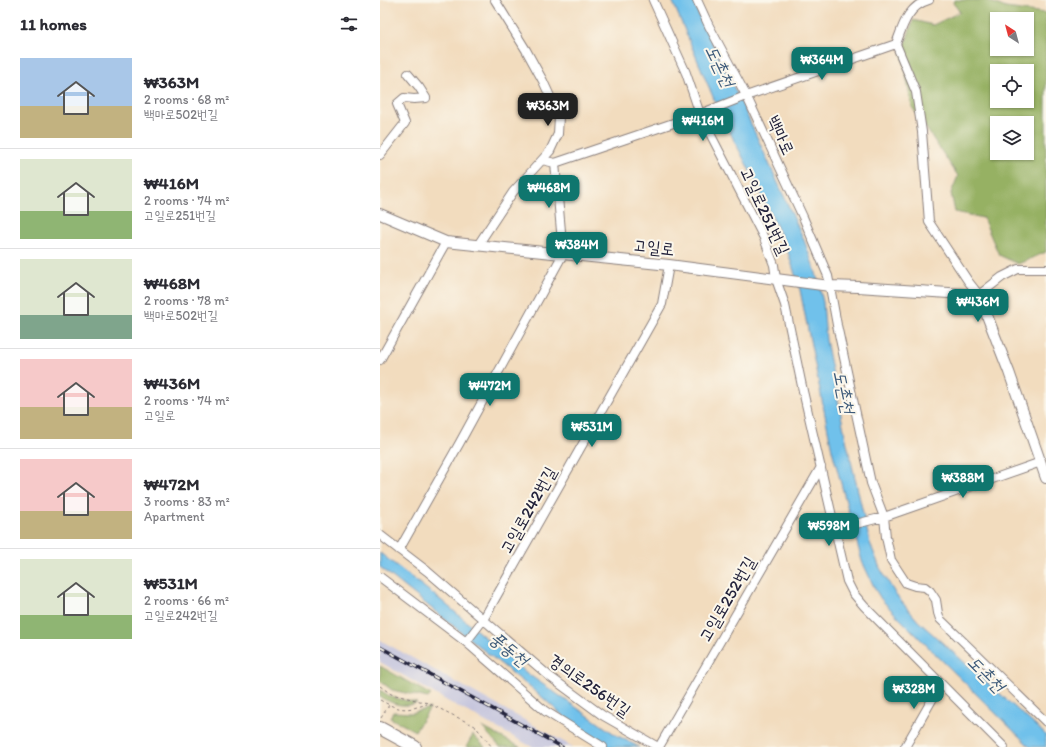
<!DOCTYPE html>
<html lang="en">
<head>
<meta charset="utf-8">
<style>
  :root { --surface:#fff; --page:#f2f2f3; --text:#2b2b33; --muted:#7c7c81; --line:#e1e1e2; --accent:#0f766e }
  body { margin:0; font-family:Itim,"Poor Story",sans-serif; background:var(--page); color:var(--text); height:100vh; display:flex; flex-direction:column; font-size:15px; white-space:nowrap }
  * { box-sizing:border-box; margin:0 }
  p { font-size:13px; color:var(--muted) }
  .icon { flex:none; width:22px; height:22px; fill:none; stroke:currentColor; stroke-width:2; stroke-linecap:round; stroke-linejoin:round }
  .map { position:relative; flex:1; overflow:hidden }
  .details { display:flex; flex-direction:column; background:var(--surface); width:380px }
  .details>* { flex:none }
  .needle { width:26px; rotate:324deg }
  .fabs { position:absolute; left:610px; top:12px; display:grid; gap:8px }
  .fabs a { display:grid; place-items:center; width:44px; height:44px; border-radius:0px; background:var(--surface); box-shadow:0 1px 3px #0004; font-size:20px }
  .price { position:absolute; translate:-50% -34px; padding:0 9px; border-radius:8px; background:var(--accent); color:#fff; font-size:13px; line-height:26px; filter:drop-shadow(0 1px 2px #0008) }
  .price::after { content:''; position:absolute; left:50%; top:24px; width:12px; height:9px; margin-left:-6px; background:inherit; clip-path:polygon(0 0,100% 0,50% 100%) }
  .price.on { background:#222; color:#fff }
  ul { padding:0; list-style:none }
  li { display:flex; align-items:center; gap:12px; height:100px; padding:0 20px }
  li+li { border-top:1px solid var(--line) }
  li span { display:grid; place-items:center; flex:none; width:112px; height:80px; border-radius:0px; color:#555 }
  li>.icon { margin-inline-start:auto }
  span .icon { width:48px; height:48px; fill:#fffc; stroke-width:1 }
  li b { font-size:17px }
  h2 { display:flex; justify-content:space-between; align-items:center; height:48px; padding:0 20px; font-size:17px }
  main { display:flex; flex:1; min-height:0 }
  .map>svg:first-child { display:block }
</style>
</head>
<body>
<main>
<section class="details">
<h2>11 homes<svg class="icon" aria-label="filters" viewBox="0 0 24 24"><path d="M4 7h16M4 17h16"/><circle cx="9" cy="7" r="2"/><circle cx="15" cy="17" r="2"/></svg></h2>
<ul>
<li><span style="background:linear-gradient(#a9c7e8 60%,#c2b280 0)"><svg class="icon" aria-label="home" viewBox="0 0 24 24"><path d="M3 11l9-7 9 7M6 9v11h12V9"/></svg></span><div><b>₩363M</b><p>2 rooms · 68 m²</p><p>백마로502번길</p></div></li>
<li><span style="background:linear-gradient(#dfe7d0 65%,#8fb573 0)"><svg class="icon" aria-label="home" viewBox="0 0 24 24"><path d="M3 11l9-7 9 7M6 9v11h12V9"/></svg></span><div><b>₩416M</b><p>2 rooms · 74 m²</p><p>고일로251번길</p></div></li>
<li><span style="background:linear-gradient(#dfe7d0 70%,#7fa58c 0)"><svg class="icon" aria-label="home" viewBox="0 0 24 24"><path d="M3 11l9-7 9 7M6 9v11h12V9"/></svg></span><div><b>₩468M</b><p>2 rooms · 78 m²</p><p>백마로502번길</p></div></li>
<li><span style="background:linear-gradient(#f6c9c9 60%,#c2b280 0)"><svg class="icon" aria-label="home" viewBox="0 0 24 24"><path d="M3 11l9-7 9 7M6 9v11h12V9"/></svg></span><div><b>₩436M</b><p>2 rooms · 74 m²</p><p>고일로</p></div></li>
<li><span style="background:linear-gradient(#f6c9c9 65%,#c2b280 0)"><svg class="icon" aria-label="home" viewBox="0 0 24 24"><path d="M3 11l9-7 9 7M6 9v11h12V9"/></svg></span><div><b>₩472M</b><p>3 rooms · 83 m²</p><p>Apartment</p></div></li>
<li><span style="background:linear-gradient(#dfe7d0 70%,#8fb573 0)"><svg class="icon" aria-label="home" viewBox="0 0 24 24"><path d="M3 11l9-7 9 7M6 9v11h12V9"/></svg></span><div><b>₩531M</b><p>2 rooms · 66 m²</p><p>고일로242번길</p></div></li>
</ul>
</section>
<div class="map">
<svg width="666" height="747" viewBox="0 0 666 747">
  <rect width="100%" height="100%" fill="#fbf7ec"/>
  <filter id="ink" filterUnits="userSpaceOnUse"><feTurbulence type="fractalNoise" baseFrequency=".025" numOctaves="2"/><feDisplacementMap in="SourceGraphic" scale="8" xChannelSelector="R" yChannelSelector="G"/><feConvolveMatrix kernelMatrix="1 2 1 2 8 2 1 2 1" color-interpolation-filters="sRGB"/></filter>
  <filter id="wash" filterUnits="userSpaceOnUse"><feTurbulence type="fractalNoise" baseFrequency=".012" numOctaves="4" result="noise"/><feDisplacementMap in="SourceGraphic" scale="16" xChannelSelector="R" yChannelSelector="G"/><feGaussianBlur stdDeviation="0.9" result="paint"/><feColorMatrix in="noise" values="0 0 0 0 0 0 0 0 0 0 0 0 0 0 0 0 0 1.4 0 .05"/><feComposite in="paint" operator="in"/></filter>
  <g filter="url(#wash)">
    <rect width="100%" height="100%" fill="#f2dcbe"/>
    <path fill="#c2c2dc" d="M 0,640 L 193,747 L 152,747 L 69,702 L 0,662 Z"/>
    <path fill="#96b163" stroke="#5c6a4f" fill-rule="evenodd" d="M 574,0 L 606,0 L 626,8 L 666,13 L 666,252 L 638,264 L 619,255 L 603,218 L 575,212 L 571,193 L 578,176 L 532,107 L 522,54 L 533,20 L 553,25 L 580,12 L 573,3 ZM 617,19 L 647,19 L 647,49 L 617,49 ZM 617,71 L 647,71 L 647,101 L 617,101 ZM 617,123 L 647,123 L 647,153 L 617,153 Z
      M 0,666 L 51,695 L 48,698 L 12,690 L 0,681 Z
      M 0,690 L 11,697 L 37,703 C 22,708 14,704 0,697 Z
      M 50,708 L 35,731 L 10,718 L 13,712 L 32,713 Z
      M 102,727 L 140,747 L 120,747 Z
      M 93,735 L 105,747 L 86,747 Z"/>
    <path fill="#6fc1eb" stroke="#487293" d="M 292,0 L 313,0 L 319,16 L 361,102 L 424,240 L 436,273 L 443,302 L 446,340 L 465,435 L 490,543 L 500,568 L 516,595 L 538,621 L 666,735 L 666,747 L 650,747 L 519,618 L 501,599 L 495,589 L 482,561 L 452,450 L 420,290 L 406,246 L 373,177 L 339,111 Z
      M 0,553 L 62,601 L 148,674 L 236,735 L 259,747 L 224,747 L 193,725 L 162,697 L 0,567 Z"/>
  </g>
  <g filter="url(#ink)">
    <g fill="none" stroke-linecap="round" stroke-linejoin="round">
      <g stroke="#8a7f7c" stroke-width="10">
        <path id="minor" d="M 273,0 L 306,73 L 320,114 L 384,238 L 394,265 L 396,279 L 405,305 L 423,391 L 467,581 L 473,593 L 484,606 L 624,747
          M 317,0 L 329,26 L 367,97 L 423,217 L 448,276 L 457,325 L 491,483 L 504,517 L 506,537 L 511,560 L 526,583 L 535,586 L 545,587 L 550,591 L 556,600 L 558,613 L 560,619 L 666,722
          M 549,0 C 528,6 523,25 516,44 L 536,92 L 542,132 L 549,222 L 588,281 L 599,295 L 622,277 L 638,269 L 666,269
          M 0,155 L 25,123 L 17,104 L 24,98 L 34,99 L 46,98 L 39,87 L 28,74
          M 162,160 L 175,163 L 320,114 L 363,97 L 516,44
          M 98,245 L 133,192 L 170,151 L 178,134 L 179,116 L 163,81 L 146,50 L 115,0
          M 0,360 L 66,242
          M 455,529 L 504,517 L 661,462
          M 0,535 L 47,571 L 169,676 L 222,715 L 278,747
          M 19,550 L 79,444 L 183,254 L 175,163
          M 0,577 L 86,642 L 165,711 L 223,747
          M 86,642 L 103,620 L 282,304 L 289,265
          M 279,747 L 441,467
          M 525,747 L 561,684"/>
      </g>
      <g stroke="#8a7f7c" stroke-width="12">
        <path id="tertiary" d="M 0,214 L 66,242 L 289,265 L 450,286 L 478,287 L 599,295 L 629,372 L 666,478"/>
      </g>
      <g stroke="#8a7f7c" stroke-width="14">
        <path id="primary" d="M 0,728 L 35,747"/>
      </g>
      <path stroke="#8a7f7c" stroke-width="1" stroke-dasharray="3 3" stroke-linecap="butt" d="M 0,686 L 11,694 L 48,703 L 95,726 L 112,747
        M 0,700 C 20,711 26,711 47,704
        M 1,718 L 9,705"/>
      <use href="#minor" stroke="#fff" stroke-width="8"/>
      <use href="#tertiary" stroke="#fff" stroke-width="10"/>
      <use href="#primary" stroke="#fff" stroke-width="12"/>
      <g stroke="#22223b" stroke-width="3.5">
        <path id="rail" d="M 0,647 L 182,747"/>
      </g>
      <use href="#rail" stroke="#fbf7ec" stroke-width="2" stroke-dasharray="6" stroke-linecap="butt"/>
    </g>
  </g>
  <g text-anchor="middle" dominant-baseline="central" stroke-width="4" stroke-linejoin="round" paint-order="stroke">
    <g font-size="17" fill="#22223b" stroke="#fbf7ec">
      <text transform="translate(401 135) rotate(65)">백마로</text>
      <text transform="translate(385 211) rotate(65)">고일로251번길</text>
      <text transform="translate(274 247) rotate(6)">고일로</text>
      <text transform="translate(148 510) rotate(-61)">고일로242번길</text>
      <text transform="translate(347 599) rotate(-60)">고일로252번길</text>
      <text transform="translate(210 685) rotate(35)">경의로256번길</text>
    </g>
    <g font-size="18" font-style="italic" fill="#3d5a79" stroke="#fbf7ec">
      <text transform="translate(340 66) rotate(64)">도촌천</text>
      <text transform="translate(464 392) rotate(78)">도촌천</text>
      <text transform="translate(129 649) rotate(39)">풍동천</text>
      <text transform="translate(606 674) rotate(45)">도촌천</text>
    </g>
  </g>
</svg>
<div class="fabs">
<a><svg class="needle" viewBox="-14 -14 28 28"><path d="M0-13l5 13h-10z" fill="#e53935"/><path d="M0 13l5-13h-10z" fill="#7c7c81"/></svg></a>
<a><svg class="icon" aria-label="locate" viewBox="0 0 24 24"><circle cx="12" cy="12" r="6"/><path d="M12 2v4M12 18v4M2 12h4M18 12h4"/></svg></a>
<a><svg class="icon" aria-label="layers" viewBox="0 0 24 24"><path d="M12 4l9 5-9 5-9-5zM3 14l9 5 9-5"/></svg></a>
</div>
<b class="price" style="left:442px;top:81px">₩364M</b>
<b class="price on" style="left:168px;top:127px">₩363M</b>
<b class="price" style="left:323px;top:142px">₩416M</b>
<b class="price" style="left:169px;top:209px">₩468M</b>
<b class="price" style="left:197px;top:266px">₩384M</b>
<b class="price" style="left:598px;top:323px">₩436M</b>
<b class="price" style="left:110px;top:407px">₩472M</b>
<b class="price" style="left:212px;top:448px">₩531M</b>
<b class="price" style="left:583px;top:499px">₩388M</b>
<b class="price" style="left:449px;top:547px">₩598M</b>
<b class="price" style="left:534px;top:710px">₩328M</b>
</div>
</main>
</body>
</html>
